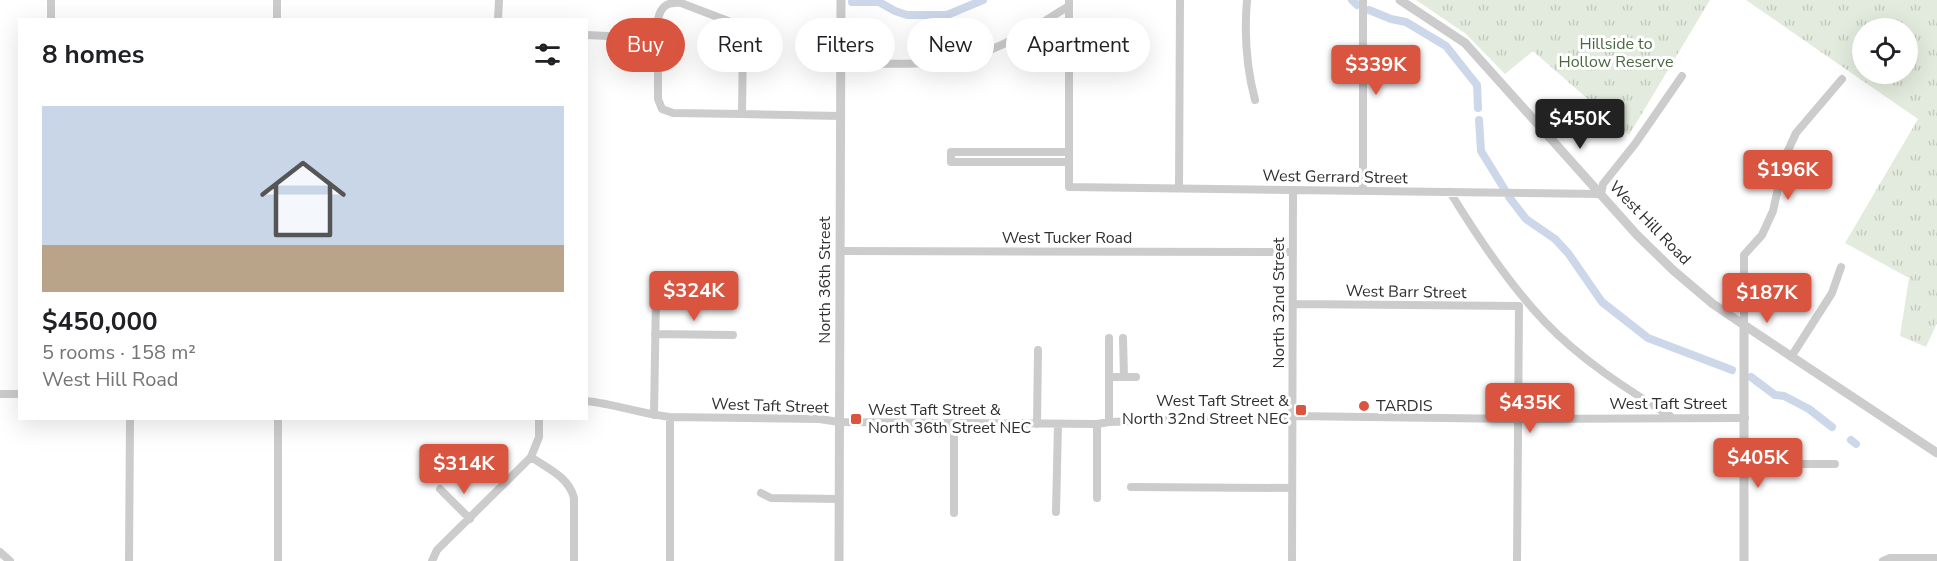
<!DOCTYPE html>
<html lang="en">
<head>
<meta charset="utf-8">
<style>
  :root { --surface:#fff; --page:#f6f6f6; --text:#202124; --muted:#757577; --accent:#d9553f }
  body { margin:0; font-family:"Nunito Sans",sans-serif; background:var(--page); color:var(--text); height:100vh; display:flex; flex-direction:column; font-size:22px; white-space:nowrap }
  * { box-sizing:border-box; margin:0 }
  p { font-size:20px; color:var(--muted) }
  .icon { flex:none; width:33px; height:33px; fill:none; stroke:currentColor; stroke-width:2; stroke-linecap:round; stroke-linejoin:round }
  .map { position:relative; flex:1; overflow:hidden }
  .details { position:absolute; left:18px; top:18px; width:570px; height:402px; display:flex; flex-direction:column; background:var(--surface); border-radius:0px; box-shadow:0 6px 24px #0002 }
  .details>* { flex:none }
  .guide { position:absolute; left:606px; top:18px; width:570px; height:54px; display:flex; gap:12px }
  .controls { position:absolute; left:1852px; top:18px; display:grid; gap:12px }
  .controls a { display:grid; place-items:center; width:66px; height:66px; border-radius:50%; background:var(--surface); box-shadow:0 6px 24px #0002; font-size:30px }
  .price { position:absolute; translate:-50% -51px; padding:0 14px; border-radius:6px; background:var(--accent); color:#fff; font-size:20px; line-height:39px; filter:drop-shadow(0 2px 3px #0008) }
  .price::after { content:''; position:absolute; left:50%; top:36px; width:18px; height:14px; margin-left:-9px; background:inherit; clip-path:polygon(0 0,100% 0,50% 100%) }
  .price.selected { background:#222; color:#fff }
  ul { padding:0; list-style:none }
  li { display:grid; align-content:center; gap:12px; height:318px; padding:0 24px }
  li span { display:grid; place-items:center; height:186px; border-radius:0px; color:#555 }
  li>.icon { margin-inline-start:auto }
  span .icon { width:108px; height:108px; fill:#fffc; stroke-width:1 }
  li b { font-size:26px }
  h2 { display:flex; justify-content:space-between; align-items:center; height:72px; padding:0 24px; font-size:26px }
  .chip { padding:0 21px; border-radius:27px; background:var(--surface); box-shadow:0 6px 24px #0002; font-size:21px; line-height:54px }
  .chip.selected { background:var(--accent); color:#fff }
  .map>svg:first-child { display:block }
</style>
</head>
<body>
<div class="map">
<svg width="1937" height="561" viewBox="0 0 1937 561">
  <defs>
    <pattern id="park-tufts" width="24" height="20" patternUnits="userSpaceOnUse" patternTransform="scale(1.5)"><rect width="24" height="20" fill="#e3ebde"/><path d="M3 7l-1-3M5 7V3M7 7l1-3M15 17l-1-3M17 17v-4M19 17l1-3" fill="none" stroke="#c3cabf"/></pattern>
  </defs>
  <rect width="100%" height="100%" fill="#fff"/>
  <path fill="url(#park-tufts)" fill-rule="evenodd" d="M 1416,0 L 1710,0 L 1629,135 L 1533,51 L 1505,74 L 1466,34 Z
    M 1746,0 L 1937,0 L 1937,323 L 1926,347 L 1900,336 L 1909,278 L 1845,243 L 1918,119 ZM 1863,28 L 1908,28 L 1908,74 L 1863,74 Z"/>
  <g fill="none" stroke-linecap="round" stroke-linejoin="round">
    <path stroke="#ccd8ea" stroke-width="8" d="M 1352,0 L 1357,5
      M 852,2 L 879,2 L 895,11 L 907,15 L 947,15 L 983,0
      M 1369,10 L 1391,19 L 1406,22 L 1446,46 L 1477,85 L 1478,108
      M 1479,120 L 1481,151 L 1505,190
      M 1509,197 L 1526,219 L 1555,239 L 1568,253 L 1602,302 L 1648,338 L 1732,370
      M 1751,377 L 1775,395 L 1784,396 L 1809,409 L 1832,427
      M 1851,440 L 1856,444"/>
    <path stroke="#ccc" stroke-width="8" d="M 277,0 L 277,20
      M 1069,0 L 1069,187 L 1601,194 L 1603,184 L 1635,144 L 1682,76
      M 1247,0 C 1244,35 1246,66 1255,100
      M 51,20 L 51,0
      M 498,20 L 499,0
      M 586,35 L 608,36
      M 840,63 C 891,63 944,69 992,49 C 1020,38 1044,21 1069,6
      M 742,114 L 673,113 L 662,109 L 658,99 L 658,19 C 661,6 667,2 681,3 L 736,24 L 739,27 L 743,37 L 742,114 L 840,116
      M 1069,162 L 951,162 L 951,152 L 1069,152
      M 1179,188 L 1180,0
      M 1363,191 L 1363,0
      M 1450,192 C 1478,238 1508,283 1545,322 C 1581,360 1627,389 1670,416
      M 840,251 L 1293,252
      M 1293,304 L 1519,306
      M 1744,325 L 1744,255 L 1762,235 L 1773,211 L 1785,157 L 1796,133 L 1842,79
      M 655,334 L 733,335
      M 1109,338 L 1109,422
      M 1123,338 L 1124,377
      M 1791,357 L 1832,293 L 1841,267
      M 1109,377 L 1136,377
      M 0,394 L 20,394
      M 586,401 C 615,404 642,414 670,417 L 819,419 L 840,422 L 1097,424 L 1109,422 L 1206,419 L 1283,421 L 1292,416 L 1517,419 L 1745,418
      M 654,415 L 656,296
      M 1037,424 L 1038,350
      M 531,457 C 547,468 569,477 574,498 L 574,561
      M 1745,464 L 1835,464
      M 1131,487 L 1292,488
      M 440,489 L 470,519
      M 761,493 L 771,498 L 839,499
      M 1097,498 L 1097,424
      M 1056,512 L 1058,424
      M 954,513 L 954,423
      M 0,552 L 10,561
      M 129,561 L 130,418
      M 278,561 L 278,418
      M 432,561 L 437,550 L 531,457 L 539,437 L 539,418
      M 670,561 L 670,417
      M 1292,561 L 1293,190
      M 1517,561 L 1519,306
      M 1883,561 L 1890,558 L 1937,558"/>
    <path stroke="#ccc" stroke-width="9" d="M 1400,0 L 1465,43 L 1637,235 L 1674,271 L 1713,304 L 1744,325 L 1937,453
      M 1744,325 L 1744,561
      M 839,561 L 841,0"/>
  </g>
  <g fill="#d9553f" stroke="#fff" stroke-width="2">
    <circle cx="1364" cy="406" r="6"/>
    <rect x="1295" y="404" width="12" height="12" rx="3"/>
    <rect x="850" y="413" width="12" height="12" rx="3"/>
  </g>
  <g text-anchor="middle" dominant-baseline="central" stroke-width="6" stroke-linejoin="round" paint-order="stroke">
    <g font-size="16" fill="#4a6840" stroke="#fff">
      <text x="1616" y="44">Hillside to<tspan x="1616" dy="18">Hollow Reserve</tspan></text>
    </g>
    <g font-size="16" fill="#2f2f2f" stroke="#fff">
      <text transform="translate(1335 177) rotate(1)">West Gerrard Street</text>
      <text transform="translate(1650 223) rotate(46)">West Hill Road</text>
      <text x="1067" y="238">West Tucker Road</text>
      <text transform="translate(825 280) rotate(-90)">North 36th Street</text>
      <text transform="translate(1406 292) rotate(1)">West Barr Street</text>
      <text transform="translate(1279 303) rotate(-90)">North 32nd Street</text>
      <text x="1668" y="404">West Taft Street</text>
      <text transform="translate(770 406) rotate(2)">West Taft Street</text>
    </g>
    <g font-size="16" fill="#2f2f2f" stroke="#fff" text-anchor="start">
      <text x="1289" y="401" text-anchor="end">West Taft Street &amp;<tspan x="1289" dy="18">North 32nd Street NEC</tspan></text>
      <text x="1376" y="406">TARDIS</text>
      <text x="868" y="410">West Taft Street &amp;<tspan x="868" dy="18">North 36th Street NEC</tspan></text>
    </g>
  </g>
</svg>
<div class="controls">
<a><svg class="icon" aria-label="locate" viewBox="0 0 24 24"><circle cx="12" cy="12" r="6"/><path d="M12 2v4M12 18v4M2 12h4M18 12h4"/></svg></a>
</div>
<b class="price" style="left:1376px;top:96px">$339K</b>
<b class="price selected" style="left:1580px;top:150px">$450K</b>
<b class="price" style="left:1788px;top:201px">$196K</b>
<b class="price" style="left:694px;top:322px">$324K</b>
<b class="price" style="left:1767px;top:324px">$187K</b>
<b class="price" style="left:1530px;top:434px">$435K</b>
<b class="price" style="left:1758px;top:489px">$405K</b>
<b class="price" style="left:464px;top:495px">$314K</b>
<div class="guide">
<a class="chip selected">Buy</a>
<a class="chip">Rent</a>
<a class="chip">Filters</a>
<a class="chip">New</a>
<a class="chip">Apartment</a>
</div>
<section class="details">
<h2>8 homes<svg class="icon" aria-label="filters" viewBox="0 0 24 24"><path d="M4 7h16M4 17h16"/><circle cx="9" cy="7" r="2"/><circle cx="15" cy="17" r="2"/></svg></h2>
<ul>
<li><span style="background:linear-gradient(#c9d6e8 75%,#b9a48a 0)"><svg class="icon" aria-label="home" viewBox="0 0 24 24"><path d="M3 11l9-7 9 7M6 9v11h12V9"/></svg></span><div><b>$450,000</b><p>5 rooms · 158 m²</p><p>West Hill Road</p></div></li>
</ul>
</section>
</div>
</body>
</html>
